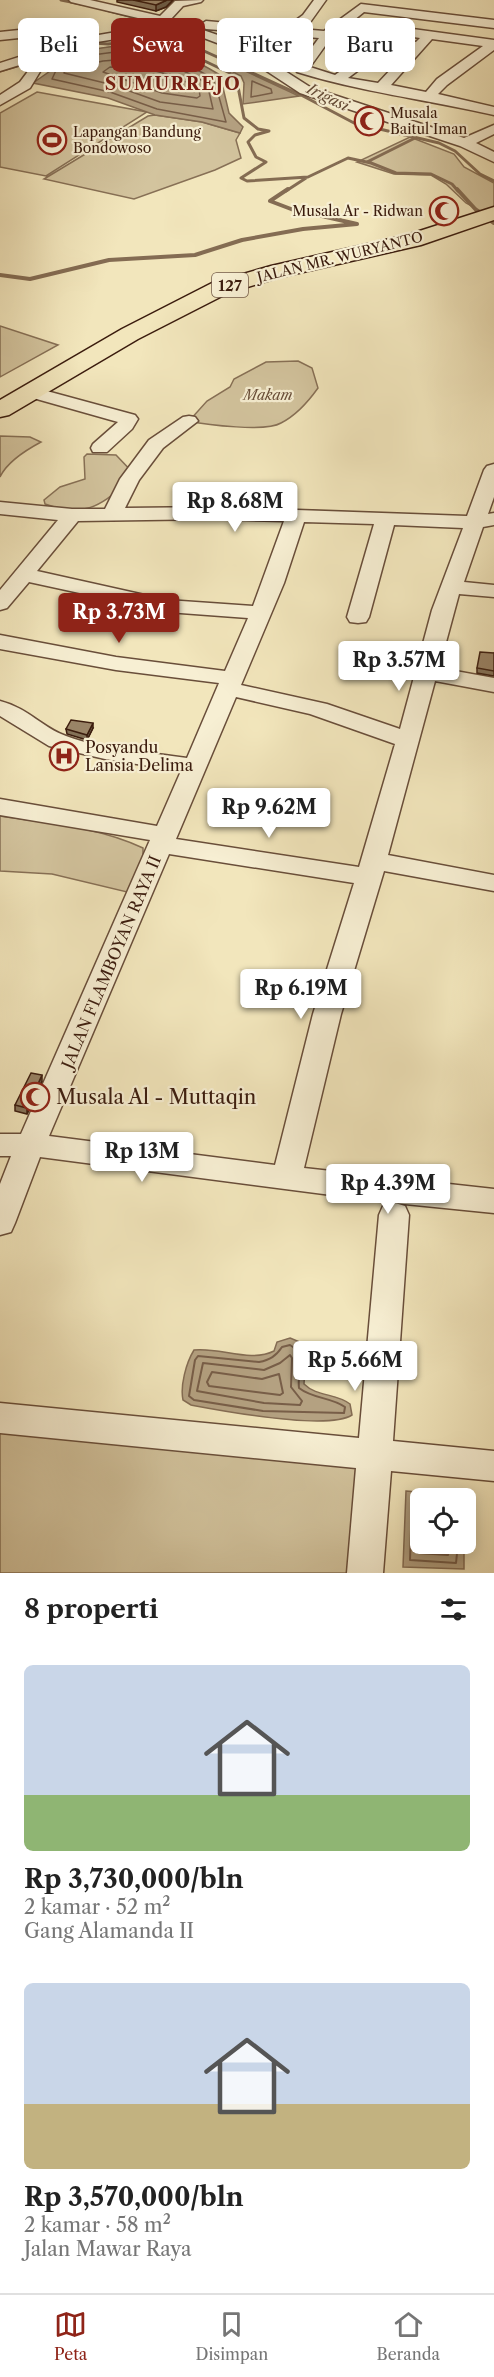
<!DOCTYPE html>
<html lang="id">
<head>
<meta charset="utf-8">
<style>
  :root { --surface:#fff; --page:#f6f6f6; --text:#222; --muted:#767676; --line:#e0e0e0; --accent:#8f2418 }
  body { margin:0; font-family:"Libre Caslon Text",serif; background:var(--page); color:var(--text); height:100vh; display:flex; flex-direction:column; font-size:22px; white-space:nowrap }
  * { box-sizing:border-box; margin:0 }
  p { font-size:20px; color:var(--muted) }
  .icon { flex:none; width:33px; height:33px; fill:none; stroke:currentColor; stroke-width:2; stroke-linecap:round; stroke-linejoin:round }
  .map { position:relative; height:1573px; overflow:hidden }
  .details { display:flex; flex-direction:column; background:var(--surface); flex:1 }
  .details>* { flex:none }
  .hud { position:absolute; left:18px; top:18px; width:459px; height:54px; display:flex; gap:12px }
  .buttons { position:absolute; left:410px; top:1488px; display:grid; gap:12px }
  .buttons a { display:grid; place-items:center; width:66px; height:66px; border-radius:9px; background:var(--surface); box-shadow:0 3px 15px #0003; font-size:30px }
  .price { position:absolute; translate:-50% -51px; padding:0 14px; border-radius:6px; background:#fff; color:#222; font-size:20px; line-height:39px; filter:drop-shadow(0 2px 3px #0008) }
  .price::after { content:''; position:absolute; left:50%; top:36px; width:18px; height:14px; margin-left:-9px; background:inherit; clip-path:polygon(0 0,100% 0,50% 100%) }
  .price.selected { background:var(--accent); color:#fff }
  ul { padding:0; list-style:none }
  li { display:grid; align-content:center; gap:12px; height:318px; padding:0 24px }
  li span { display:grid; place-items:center; height:186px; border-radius:9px; color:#555 }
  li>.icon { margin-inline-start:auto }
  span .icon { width:108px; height:108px; fill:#fffc; stroke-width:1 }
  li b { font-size:26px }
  h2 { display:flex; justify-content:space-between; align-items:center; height:72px; padding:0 24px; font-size:26px }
  .chip { padding:0 21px; border-radius:9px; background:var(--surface); box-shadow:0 3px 15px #0003; font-size:21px; line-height:54px }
  .chip.selected { background:var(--accent); color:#fff }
  .tabs { display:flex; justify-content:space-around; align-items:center; height:84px; border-top:2px solid var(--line); background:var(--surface); font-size:16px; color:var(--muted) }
  .tabs a { display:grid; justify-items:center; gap:3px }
  .tabs .selected { color:var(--accent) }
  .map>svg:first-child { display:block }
</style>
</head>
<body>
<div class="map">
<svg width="494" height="1573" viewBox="0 0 494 1573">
  <rect width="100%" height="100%" fill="#f2e6bc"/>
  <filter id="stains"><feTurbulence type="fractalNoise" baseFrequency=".00333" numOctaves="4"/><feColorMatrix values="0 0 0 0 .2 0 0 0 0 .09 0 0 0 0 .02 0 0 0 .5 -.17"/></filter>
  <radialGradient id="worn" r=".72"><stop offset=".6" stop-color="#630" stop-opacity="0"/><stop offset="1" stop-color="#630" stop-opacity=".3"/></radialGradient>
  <path fill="#d3c49e" stroke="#877056" stroke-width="1.5" d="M 37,92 L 147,112 L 46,176 L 0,167 L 0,113 Z
    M 155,115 L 202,122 L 240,133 L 236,140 L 241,158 L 215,170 L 134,199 L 44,179 L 148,116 Z
    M 410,137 L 454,154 L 464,167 L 494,183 L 494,210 L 486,214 L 466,203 L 446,184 L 431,175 L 394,174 L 357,162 Z
    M 0,326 L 58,345 L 0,377 Z
    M 298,361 L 312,368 L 318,388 C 308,402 297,415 281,423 C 266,432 207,425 189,421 L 207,401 L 230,387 L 234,379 L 266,362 Z
    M 0,436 L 30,437 L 41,442 C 26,450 7,462 0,477 Z
    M 87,454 L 116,455 L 136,476 C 104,501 90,520 45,504 L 44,500 L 60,487 L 85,479 L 84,457 Z
    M 0,816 C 47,823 99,827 143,848 L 143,868 L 127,892 L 52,874 L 0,871 Z
    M 0,1428 L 367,1459 L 357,1573 L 0,1573 Z"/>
  <path fill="#b4a181" stroke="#846c53" stroke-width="1.5" d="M 141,44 C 171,47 195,60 220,75 L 229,113 L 243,127 L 240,133 L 202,122 L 155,115 L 108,98 L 33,83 L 50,71 L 53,60 C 83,50 109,45 141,44 Z
    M 241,69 L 299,96 L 243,104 L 244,83 L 241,76 L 231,71 Z
    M 290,1338 L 300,1342 L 306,1350 L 304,1384 C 317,1397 336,1393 350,1404 L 352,1415 C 327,1431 223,1411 191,1405 L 183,1400 C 180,1386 186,1363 194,1350 C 220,1347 250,1363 274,1351 L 277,1342 Z
    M 406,1491 L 464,1496 L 464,1498 L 420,1498 L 420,1544 L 464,1544 L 464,1569 L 403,1567 Z"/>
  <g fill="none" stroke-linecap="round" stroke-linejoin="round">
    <path stroke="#785e48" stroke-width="1.5" d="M 140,50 L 179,60 L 214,79 L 226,122 L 157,109 L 110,92 L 52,79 L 59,64 C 86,55 112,51 140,50 Z
      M 140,58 L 174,66 L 207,83 L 213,109 L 160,102 L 113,85 L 64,73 L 65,70 L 103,61 Z
      M 110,67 C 144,67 170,71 199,89 L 200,96 L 197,98 L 162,93 L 103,72 Z
      M 252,81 L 271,89 L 272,93 L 251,97 Z"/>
    <path stroke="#785e48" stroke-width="2" d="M 290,1345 C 306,1354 297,1373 299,1388 C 313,1399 331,1397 345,1407 L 344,1413 L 263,1411 L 194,1400 L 189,1396 L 195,1360 L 198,1356 L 259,1362 C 270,1360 276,1356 282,1347 Z
      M 290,1355 L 292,1358 L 291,1387 L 302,1401 L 300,1405 L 264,1403 L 197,1391 L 203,1363 L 264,1370 L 280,1363 Z
      M 212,1372 L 262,1379 L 279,1374 L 283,1393 L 280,1395 L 209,1386 L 207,1382 Z
      M 422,1498 L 412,1500 L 410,1560 L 456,1563 L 458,1544
      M 420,1507 L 418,1553 L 448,1555 L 450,1544"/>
    <path stroke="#846c53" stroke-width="3" d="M 61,0 L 81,4
      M 106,10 L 164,25 L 167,43 L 236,76 L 244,118 L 258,129 L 269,131 L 255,135 L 248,142 L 256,157 L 266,162 L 241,178 L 247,181 L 308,177 L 348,158 L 371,163 L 396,173 L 431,174 L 452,184 L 458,191
      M 167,43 L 181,41 L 193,46 L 303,96 L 354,123 L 439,143 L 455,151 L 480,174 L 494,181
      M 36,60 L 94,43 L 108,44 L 166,38
      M 0,71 L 27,63
      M 367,162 L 415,138
      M 286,191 L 306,178"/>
    <path stroke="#846c53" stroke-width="4" d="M 457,189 L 477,211 L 494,223
      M 0,275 L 30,279 L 109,260 L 195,255 L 242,240 L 303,229 L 357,224 L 291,209 L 270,201 L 288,189"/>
    <g stroke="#694e3a" stroke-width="3">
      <path id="minor" d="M 69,0 L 90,0 L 160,16 L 175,1 L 203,0 L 201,2 L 183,6 L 171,19 L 241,43 L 310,87 L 464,138 L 494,125 L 494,134 L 476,143 L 494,152 L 494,162 L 460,146 L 300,93 L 233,49 L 180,29 L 84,44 L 38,59 L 41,70 L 30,88 L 0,105 L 0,95 L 20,82 L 29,70 L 26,63 L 0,71 L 0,63 L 72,40 L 19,38 L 0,40 L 0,32 L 19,30 L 81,33 L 87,37 L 163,24 L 71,2 Z
        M 314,0 L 326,0 L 311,21 L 300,29 L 324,31 L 361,4 L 494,20 L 494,28 L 364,12 L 338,33 L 386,38 L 393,35 L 397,36 L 399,40 L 416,42 L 420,38 L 394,34 L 392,31 L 398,27 L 494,40 L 494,50 L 447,85 L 438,94 L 494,107 L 494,115 C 429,100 361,92 297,72 L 296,69 L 319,38 L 206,29 L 200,25 L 206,21 L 285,28 L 303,15 ZM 330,39 L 377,45 L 335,75 L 310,67 ZM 432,39 L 483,46 L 437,79 L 426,92 L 391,85 ZM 391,46 L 410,49 L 378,83 L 348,78 Z
        M 32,387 L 135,415 L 138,419 L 132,429 L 107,452 L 93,452 L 91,448 L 93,444 L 118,422 L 26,396 L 23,392 L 26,388 Z
        M 189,416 L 195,417 L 198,421 L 163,448 L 139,480 L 125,508 L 215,507 L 467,516 L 484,470 L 487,466 L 494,464 L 494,497 L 488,514 L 494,513 L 494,525 L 483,527 L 464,582 L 494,585 L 494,597 L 459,594 L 439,668 L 494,678 L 494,692 L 435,681 L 388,855 L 494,875 L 494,891 L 384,871 L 341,1014 L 304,1168 L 494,1189 L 494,1213 L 395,1203 L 405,1206 L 409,1215 L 393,1441 L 494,1451 L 494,1481 L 391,1471 L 383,1573 L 347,1573 L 356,1468 L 0,1433 L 0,1403 L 359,1438 L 379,1215 L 383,1206 L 393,1203 L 40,1157 L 15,1223 L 11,1232 L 0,1235 L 0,1184 L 11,1156 L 0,1156 L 0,1134 L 21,1134 L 150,840 L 0,815 L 0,799 L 157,826 L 181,771 L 105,759 L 49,746 L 0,716 L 0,701 C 28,708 43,728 66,736 C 103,750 148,752 187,758 L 219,683 L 116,670 L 0,649 L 0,635 L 116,657 L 225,671 L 248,618 L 167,612 L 29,582 L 7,608 L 0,610 L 0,590 L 58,520 L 0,514 L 0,502 L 72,509 L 105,509 L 120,479 L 149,440 L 183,417 ZM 215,519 L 284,521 L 253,606 L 167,600 L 37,571 L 78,521 ZM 304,522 L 374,524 L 347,617 L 350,622 L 358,623 L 366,622 L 369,617 L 394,525 L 463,528 L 432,610 L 400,729 L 327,704 L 241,685 L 284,583 ZM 236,697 L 310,714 L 395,744 L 359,867 L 176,839 ZM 169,854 L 354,883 L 313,1014 L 275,1165 L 49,1136 Z"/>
    </g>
    <g stroke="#3b1c0e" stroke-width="3">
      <path id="primary" d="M 494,207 L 494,220 L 421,245 L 277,278 L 228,293 L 138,339 L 9,415 L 0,417 L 0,400 L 122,329 L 212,283 L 271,266 L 407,235 Z"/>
    </g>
    <use href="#minor" fill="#f7efd3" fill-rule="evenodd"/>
    <use href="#primary" fill="#f2e6bc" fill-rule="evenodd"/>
  </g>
  <path fill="#847259" stroke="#3b1c0e" stroke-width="1.5" d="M 117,0 L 173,0 L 166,7 L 156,11 L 117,2 Z
    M 494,653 L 494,676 L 477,673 L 477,668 Z
    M 93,728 L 87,740 L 67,734 L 66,729 Z
    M 75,754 L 69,764 L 52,761 L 52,755 Z
    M 42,1081 L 27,1114 L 15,1111 L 15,1105 Z"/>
  <path fill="#6c5d49" stroke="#3b1c0e" stroke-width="1.5" d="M 167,0 L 173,0 L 166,7 L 156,11 L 156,5 Z
    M 93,723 L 93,728 L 87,740 L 87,735 Z
    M 75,749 L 75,754 L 69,764 L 68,759 Z
    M 42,1075 L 42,1081 L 27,1114 L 27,1108 Z"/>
  <path fill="#9a8568" stroke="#3b1c0e" stroke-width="1.5" d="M 133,0 L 167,0 L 156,5 Z
    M 480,652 L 494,653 L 494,671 L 477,668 Z
    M 71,720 L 93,723 L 87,735 L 66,729 Z
    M 57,745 L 75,749 L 68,759 L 52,755 Z
    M 31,1073 L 42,1075 L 27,1108 L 15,1105 Z"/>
  <defs>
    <g id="mosque-ring" transform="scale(1.5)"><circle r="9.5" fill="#f7efd3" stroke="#8f2418" stroke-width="1.5"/><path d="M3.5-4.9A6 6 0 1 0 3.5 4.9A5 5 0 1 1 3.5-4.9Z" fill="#8f2418"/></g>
    <g id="stadium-ring" transform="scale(1.5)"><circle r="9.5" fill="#f7efd3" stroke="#8f2418" stroke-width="1.5"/><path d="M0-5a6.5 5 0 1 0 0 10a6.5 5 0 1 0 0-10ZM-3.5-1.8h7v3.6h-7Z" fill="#8f2418"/></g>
    <g id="hospital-ring" transform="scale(1.5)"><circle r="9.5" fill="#f7efd3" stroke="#8f2418" stroke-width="1.5"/><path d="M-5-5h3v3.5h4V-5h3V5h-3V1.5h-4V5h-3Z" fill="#8f2418"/></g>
  </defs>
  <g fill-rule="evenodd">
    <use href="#mosque-ring" x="369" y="121"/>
    <use href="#stadium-ring" x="52" y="140"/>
    <use href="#mosque-ring" x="444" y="211"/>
    <use href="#hospital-ring" x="64" y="756"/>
    <use href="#mosque-ring" x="35" y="1097"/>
  </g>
  <g text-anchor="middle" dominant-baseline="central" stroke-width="4.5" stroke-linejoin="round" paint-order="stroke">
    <g font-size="14" fill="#3b1c0e" stroke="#f7efd3" text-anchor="start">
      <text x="390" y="113">Musala<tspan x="390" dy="16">Baitul Iman</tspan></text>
      <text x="73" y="132">Lapangan Bandung<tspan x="73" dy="16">Bondowoso</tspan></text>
      <text x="423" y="211" text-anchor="end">Musala Ar - Ridwan</text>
    </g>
    <g font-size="14" fill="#3b1c0e" stroke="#f7efd3">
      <text transform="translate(340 257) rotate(-14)">JALAN MR. WURYANTO</text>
    </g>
    <g font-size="14" font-style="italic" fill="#694e39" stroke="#f7efd3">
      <text x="268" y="395">Makam</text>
    </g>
    <g font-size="15" font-style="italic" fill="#654b36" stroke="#f7efd3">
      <text transform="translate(328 97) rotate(26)">Irigasi</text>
    </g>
    <rect fill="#f7efd3" stroke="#735b49" stroke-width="1.5" x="212" y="273" width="36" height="24" rx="4.5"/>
    <g font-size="15" font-weight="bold" fill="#3b1c0e">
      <text x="230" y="285">127</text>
    </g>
    <g font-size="16" fill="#3b1c0e" stroke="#f7efd3" text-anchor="start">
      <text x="85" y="747">Posyandu<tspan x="85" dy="18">Lansia Delima</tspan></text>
    </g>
    <g font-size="16" fill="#3b1c0e" stroke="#f7efd3">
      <text transform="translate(111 962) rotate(-67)">JALAN FLAMBOYAN RAYA II</text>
    </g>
    <g font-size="18" font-weight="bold" letter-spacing="1.5" fill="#7a1f14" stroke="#f7efd3">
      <text x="173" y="84">SUMURREJO</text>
    </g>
    <g font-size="20" fill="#3b1c0e" stroke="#f7efd3" text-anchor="start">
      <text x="56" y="1097">Musala Al - Muttaqin</text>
    </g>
  </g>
  <rect width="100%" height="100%" filter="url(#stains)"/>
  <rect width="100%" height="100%" fill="url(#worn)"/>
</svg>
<div class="buttons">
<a><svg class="icon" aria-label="locate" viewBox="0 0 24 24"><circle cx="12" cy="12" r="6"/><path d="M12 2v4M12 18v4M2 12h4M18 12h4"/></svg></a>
</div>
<b class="price" style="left:235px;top:533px">Rp 8.68M</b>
<b class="price selected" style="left:119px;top:644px">Rp 3.73M</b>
<b class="price" style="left:399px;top:692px">Rp 3.57M</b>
<b class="price" style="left:269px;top:839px">Rp 9.62M</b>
<b class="price" style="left:301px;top:1020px">Rp 6.19M</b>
<b class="price" style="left:142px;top:1183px">Rp 13M</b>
<b class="price" style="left:388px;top:1215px">Rp 4.39M</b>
<b class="price" style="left:355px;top:1392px">Rp 5.66M</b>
<div class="hud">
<a class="chip">Beli</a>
<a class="chip selected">Sewa</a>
<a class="chip">Filter</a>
<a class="chip">Baru</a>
</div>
</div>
<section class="details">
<h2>8 properti<svg class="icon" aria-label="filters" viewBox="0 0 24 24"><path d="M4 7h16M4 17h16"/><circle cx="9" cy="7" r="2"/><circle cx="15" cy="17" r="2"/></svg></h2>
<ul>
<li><span style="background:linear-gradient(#c9d6e8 70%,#8fb573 0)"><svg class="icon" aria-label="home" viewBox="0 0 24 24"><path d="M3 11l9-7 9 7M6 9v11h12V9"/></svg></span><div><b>Rp 3,730,000/bln</b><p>2 kamar · 52 m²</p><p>Gang Alamanda II</p></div></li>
<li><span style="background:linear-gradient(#c9d6e8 65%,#c2b280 0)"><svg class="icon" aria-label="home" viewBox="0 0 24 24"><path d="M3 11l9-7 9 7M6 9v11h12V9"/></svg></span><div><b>Rp 3,570,000/bln</b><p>2 kamar · 58 m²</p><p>Jalan Mawar Raya</p></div></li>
</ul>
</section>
<nav class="tabs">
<a class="selected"><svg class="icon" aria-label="map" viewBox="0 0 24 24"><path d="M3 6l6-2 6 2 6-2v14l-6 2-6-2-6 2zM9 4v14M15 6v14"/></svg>Peta</a>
<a><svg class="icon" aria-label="saved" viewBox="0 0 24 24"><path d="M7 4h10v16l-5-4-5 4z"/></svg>Disimpan</a>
<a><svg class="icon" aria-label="home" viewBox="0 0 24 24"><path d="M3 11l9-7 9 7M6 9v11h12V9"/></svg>Beranda</a>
</nav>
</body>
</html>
